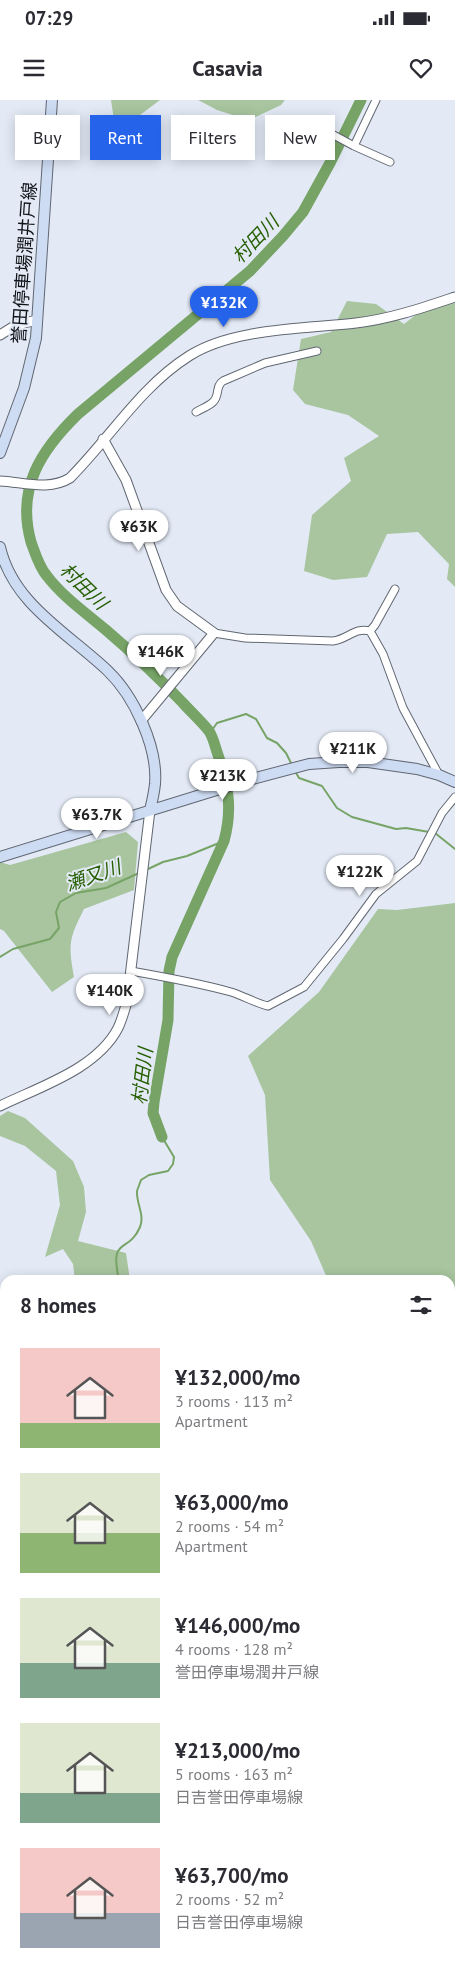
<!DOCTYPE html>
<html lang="en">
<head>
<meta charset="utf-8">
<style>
  :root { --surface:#fff; --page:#f7f7f7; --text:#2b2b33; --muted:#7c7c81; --accent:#2563eb }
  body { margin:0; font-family:"PT Sans","Noto Sans JP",sans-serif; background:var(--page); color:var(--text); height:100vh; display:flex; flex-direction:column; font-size:19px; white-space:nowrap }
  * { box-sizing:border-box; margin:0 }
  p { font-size:16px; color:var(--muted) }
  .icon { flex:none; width:28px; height:28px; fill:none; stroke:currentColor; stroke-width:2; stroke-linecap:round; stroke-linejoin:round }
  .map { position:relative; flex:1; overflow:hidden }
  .side { position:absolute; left:0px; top:1175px; width:455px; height:695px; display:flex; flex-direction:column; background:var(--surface); border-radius:15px 15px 0 0; box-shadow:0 2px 12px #0003 }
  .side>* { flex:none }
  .banner { position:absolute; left:15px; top:15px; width:425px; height:45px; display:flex; gap:10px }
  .price { position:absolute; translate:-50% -42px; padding:0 11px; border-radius:18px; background:#fff; color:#222; font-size:16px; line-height:32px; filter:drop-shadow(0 1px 2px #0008) }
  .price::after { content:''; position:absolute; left:50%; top:30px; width:15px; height:11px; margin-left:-8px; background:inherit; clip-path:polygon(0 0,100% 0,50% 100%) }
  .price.selected { background:var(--accent); color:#fff }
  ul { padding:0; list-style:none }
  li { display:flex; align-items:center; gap:15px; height:125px; padding:0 20px }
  li span { display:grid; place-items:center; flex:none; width:140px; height:100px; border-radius:0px; color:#555 }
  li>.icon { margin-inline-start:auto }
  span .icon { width:60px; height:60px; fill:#fffc; stroke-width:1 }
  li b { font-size:21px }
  h2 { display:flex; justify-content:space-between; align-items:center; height:60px; padding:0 20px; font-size:21px }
  .chip { padding:0 18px; border-radius:0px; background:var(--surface); box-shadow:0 2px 12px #0003; font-size:18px; line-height:45px }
  .chip.selected { background:var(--accent); color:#fff }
  .status { display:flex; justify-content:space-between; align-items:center; height:35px; padding:0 25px; background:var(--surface); direction:ltr }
  .status svg { height:14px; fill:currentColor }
  header { display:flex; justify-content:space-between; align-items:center; height:65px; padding:0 20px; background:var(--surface); font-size:22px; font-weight:700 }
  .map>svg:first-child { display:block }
</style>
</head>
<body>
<div class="status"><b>07:29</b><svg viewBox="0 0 49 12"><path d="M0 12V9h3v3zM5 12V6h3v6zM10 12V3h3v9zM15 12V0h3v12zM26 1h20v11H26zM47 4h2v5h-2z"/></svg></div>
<header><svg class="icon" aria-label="menu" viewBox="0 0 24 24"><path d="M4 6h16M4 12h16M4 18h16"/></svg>Casavia<svg class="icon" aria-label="heart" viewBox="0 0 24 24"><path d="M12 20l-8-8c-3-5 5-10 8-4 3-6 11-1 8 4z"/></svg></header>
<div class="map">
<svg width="455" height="1870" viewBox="0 0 455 1870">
  <rect width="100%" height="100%" fill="#e3eaf6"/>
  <path fill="#a8c59f" d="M 111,0 L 160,0 L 116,33 Z
    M 198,0 L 285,0 L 281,5 L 249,20 L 217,10 Z
    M 455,195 L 455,487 L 447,479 L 449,464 L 418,432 L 387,434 L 367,477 L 333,480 L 304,471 L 312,415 L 351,381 L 344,358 L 379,336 L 348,315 L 305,304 L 293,290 L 301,239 L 331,232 L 347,201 L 376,204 L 404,224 L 431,203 Z
    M 126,732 L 138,742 L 134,790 L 84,809 C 69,839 68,843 74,877 L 52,892 L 4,831 L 0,829 L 0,762 L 10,765 Z
    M 455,803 L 455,1855 L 450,1856 L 450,1180 L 328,1180 L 311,1141 L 270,1080 L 265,995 L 248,956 L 319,892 L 378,809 L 397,810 Z
    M 8,1011 L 25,1018 L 73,1061 L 84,1087 L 86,1112 L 78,1141 L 126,1153 L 130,1180 L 75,1180 L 73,1164 L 63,1149 L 45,1157 L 60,1105 L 56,1071 L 25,1046 L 0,1036 L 0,1016 Z
    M 0,1187 L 5,1187 L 5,1528 L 0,1527 Z
    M 0,1629 L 5,1631 L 5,1672 L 0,1674 Z
    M 0,1729 L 5,1730 L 5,1780 L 0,1781 Z
    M 216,1865 L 438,1865 L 437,1870 L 213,1870 Z"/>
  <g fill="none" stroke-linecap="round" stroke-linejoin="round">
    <path stroke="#77a466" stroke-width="2" d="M 210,633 L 217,623 L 246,614 L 256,619 L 267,638 L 277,643 L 286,653 L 292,665
      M 295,671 L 299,678 L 322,686 L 337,708 L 352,717 L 396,729 L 406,728 L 435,733 L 455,749
      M 146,770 L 163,762 L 187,756 L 224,741
      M 0,857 L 13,849 L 50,839 L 59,828 L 56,812 L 60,802 L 76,793 L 106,788 L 139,773
      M 119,1180 C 109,1135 128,1155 140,1127 C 145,1115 136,1103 137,1091 C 138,1088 140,1083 141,1080 L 149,1075 L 168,1071 L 173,1064 L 174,1057 L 162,1037
      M 203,1870 L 206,1865"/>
    <path stroke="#77a466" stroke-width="11" d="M 162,1037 L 153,1013 L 154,1002 L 168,920 L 169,871 L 172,857 L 224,741 C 233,708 228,684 217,652 C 215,646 213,637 209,631 C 201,621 191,612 183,603 C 158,577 133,553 106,530 C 86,513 63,497 47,476 C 39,467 35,453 31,442 C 16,388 41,350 78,314 L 250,171 L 283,136 L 303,112 L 330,63 L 361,0"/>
    <g stroke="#616771" stroke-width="9">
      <path id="minor" d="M 317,26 L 354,46 L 390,62
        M 354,46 L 376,0
        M 196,312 C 201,309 209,306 213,302 C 220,296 215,286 223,281 L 265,263 L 317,251
        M 370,531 L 375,525 L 395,489
        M 214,533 L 245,538 L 333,541 C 348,539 355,527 370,531 L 383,554 L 403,608 L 439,675
        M 131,871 C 165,877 199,883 231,892 C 244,896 255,903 268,906 L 304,887 L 343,839 L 376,794 L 417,761 L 442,713 L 455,697"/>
    </g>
    <g stroke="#616771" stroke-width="11">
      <path id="tertiary" d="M 0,235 L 16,225 L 37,220
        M 103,339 L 126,380 L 166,490 L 177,506 L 214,533 L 141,621
        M 0,381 C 23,382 49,391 70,378 C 110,338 140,287 189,256 C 232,228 305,229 356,223 C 390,219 422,208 455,197
        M 0,1006 C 39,987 97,969 118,928 C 122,920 124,911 127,902 L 150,710"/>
    </g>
    <g stroke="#616771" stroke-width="12">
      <path id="secondary" d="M 0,353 L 24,288 L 36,238 L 52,0
        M 0,447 C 13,504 68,533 108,571 C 134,596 158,647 155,684 C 154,693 152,702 150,710
        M 0,757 L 252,679 L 309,664 L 339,662 L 368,662 L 417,669 L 439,675 L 455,682"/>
    </g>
    <use href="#minor" stroke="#fff" stroke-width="7"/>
    <use href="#tertiary" stroke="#fff" stroke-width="9"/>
    <use href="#secondary" stroke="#cddbf3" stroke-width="10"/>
  </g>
  <g text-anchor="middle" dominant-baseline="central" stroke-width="4" stroke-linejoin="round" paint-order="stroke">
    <g font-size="18" fill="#0f1216" stroke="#e3eaf6">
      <text transform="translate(24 163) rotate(-86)">誉田停車場潤井戸線</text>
    </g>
    <g font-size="19" font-style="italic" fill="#265f02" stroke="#e3eaf6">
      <text transform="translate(255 139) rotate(-46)">村田川</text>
      <text transform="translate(84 486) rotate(44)">村田川</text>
      <text transform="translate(93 775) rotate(-19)">瀬又川</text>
      <text transform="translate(142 976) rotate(-83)">村田川</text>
    </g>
  </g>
</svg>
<b class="price selected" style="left:224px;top:228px">¥132K</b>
<b class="price" style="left:139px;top:452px">¥63K</b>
<b class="price" style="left:161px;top:577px">¥146K</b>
<b class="price" style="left:353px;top:674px">¥211K</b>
<b class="price" style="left:223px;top:701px">¥213K</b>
<b class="price" style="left:97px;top:740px">¥63.7K</b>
<b class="price" style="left:360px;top:797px">¥122K</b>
<b class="price" style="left:110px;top:916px">¥140K</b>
<div class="banner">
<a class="chip">Buy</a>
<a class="chip selected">Rent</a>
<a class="chip">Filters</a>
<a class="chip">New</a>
</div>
<section class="side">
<h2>8 homes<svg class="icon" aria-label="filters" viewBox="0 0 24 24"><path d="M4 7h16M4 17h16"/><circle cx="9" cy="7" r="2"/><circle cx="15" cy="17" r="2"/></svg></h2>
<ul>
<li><span style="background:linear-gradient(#f6c9c9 75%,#8fb573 0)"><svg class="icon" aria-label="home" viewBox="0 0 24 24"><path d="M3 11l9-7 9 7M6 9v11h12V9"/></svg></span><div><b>¥132,000/mo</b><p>3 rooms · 113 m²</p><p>Apartment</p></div></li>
<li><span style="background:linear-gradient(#dfe7d0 60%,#8fb573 0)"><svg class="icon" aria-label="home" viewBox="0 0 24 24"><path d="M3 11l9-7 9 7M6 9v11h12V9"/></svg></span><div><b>¥63,000/mo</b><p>2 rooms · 54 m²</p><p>Apartment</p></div></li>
<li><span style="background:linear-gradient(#dfe7d0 65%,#7fa58c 0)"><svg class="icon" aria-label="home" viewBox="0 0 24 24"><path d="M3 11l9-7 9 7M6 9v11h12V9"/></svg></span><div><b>¥146,000/mo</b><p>4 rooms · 128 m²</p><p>誉田停車場潤井戸線</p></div></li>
<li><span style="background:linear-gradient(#dfe7d0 70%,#7fa58c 0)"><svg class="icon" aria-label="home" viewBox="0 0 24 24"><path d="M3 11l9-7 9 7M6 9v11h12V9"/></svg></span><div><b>¥213,000/mo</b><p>5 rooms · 163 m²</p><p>日吉誉田停車場線</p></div></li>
<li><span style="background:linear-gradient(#f6c9c9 65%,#9aa5b1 0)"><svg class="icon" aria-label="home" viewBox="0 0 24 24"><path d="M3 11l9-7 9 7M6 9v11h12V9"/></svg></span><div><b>¥63,700/mo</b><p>2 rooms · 52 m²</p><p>日吉誉田停車場線</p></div></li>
</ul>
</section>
</div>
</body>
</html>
